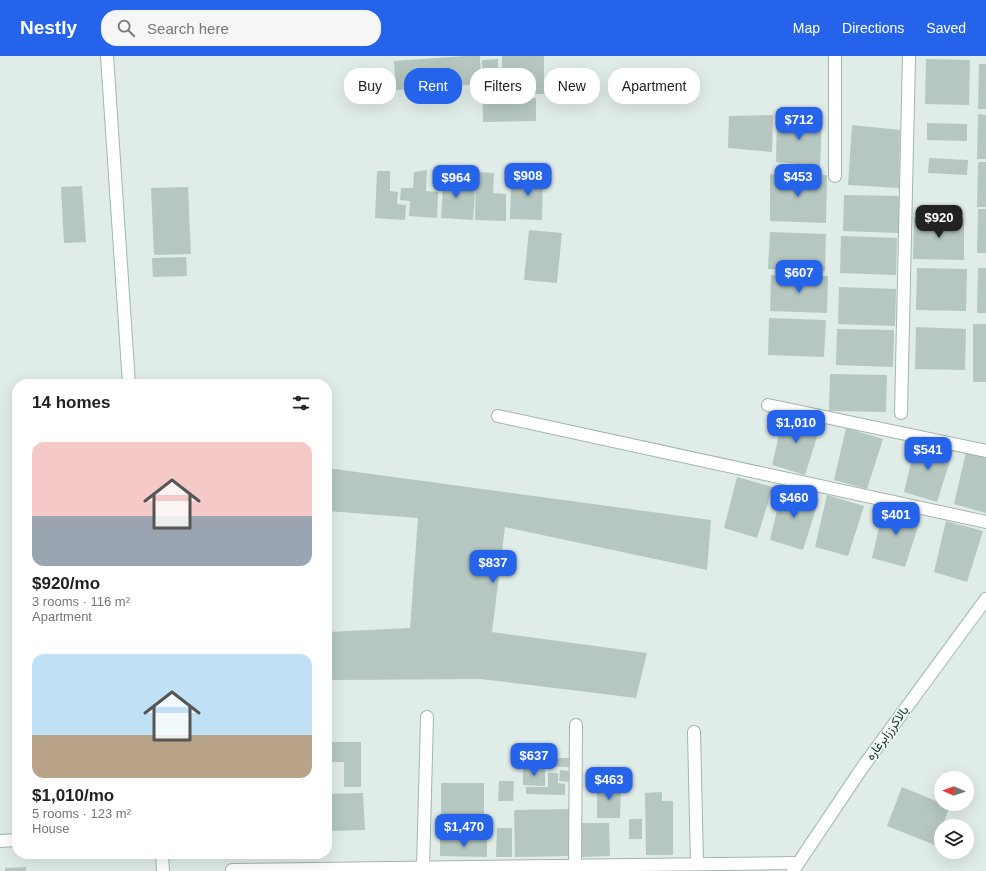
<!DOCTYPE html>
<html lang="en">
<head>
<meta charset="utf-8">
<style>
  :root { --surface:#fff; --page:#f6f6f6; --text:#222; --muted:#767676; --accent:#2563eb }
  body { margin:0; font-family:Arial,Vazirmatn,sans-serif; background:var(--page); color:var(--text); height:100vh; display:flex; flex-direction:column; font-size:15px; white-space:nowrap }
  * { box-sizing:border-box; margin:0 }
  p { font-size:13px; color:var(--muted) }
  .icon { flex:none; width:22px; height:22px; fill:none; stroke:currentColor; stroke-width:2; stroke-linecap:round; stroke-linejoin:round }
  .map { position:relative; flex:1; overflow:hidden }
  .side { position:absolute; left:12px; top:323px; width:320px; height:480px; display:flex; flex-direction:column; background:var(--surface); border-radius:16px; box-shadow:0 4px 16px #0002 }
  .side>* { flex:none }
  .top-card { position:absolute; left:344px; top:12px; width:380px; height:36px; display:flex; gap:8px }
  .needle { width:26px; rotate:272deg }
  .controls { position:absolute; left:934px; top:715px; display:grid; gap:8px }
  .controls a { display:grid; place-items:center; width:40px; height:40px; border-radius:50%; background:var(--surface); box-shadow:0 4px 16px #0002; font-size:20px }
  .price { position:absolute; translate:-50% -34px; padding:0 9px; border-radius:8px; background:var(--accent); color:#fff; font-size:13px; line-height:26px; filter:drop-shadow(0 1px 2px #0008) }
  .price::after { content:''; position:absolute; left:50%; top:24px; width:12px; height:9px; margin-left:-6px; background:inherit; clip-path:polygon(0 0,100% 0,50% 100%) }
  .price.on { background:#222; color:#fff }
  ul { padding:0; list-style:none }
  li { display:grid; align-content:center; gap:8px; height:212px; padding:0 20px }
  li span { display:grid; place-items:center; height:124px; border-radius:12px; color:#555 }
  li>.icon { margin-inline-start:auto }
  span .icon { width:72px; height:72px; fill:#fffc; stroke-width:1 }
  li b { font-size:17px }
  h2 { display:flex; justify-content:space-between; align-items:center; height:48px; padding:0 20px; font-size:17px }
  .pill { padding:0 14px; border-radius:16px; background:var(--surface); box-shadow:0 4px 16px #0002; font-size:14px; line-height:36px }
  .pill.on { background:var(--accent); color:#fff }
  header { display:flex; align-items:center; gap:24px; box-sizing:border-box; height:56px; padding:0 20px; background:var(--accent); color:#fff }
  header strong { font-size:19px }
  nav { display:flex; gap:22px; margin-inline-start:auto; font-size:14px }
  .search { width:280px; height:36px; background:var(--page); display:flex; align-items:center; gap:10px; box-sizing:border-box; padding:0 14px; border-radius:16px; color:var(--muted); font-size:15px }
  .map>svg:first-child { display:block }
</style>
</head>
<body>
<header>
<strong>Nestly</strong>
<div class="search"><svg class="icon" aria-label="search" viewBox="0 0 24 24"><circle cx="10" cy="10" r="6"/><path d="M15 15l6 6"/></svg>Search here</div>
<nav><a>Map</a><a>Directions</a><a>Saved</a></nav>
</header>
<div class="map">
<svg width="986" height="815" viewBox="0 0 986 815">
  <rect width="100%" height="100%" fill="#e0ece7"/>
  <path fill="#b5c7c0" d="M 465,0 L 480,0 L 481,28 L 396,34 L 394,5 Z
    M 502,0 L 544,0 L 544,38 L 502,38 Z
    M 498,3 L 498,42 L 536,42 L 536,65 L 483,66 L 482,4 Z
    M 926,3 L 970,4 L 969,49 L 925,48 Z
    M 979,8 L 986,8 L 986,53 L 978,53 Z
    M 978,58 L 986,59 L 986,103 L 977,103 Z
    M 773,59 L 772,96 L 728,92 L 729,60 Z
    M 822,61 L 820,110 L 776,106 L 777,62 Z
    M 927,67 L 967,68 L 967,85 L 927,84 Z
    M 852,69 L 900,74 L 899,132 L 848,129 Z
    M 929,102 L 968,104 L 967,119 L 928,117 Z
    M 978,106 L 986,106 L 986,151 L 977,151 Z
    M 524,113 L 543,114 L 542,164 L 510,163 L 511,133 L 523,133 Z
    M 427,114 L 426,135 L 438,136 L 437,162 L 409,160 L 410,145 L 400,144 L 401,132 L 413,132 L 414,116 Z
    M 377,115 L 390,115 L 390,135 L 398,136 L 397,148 L 406,149 L 405,164 L 375,162 Z
    M 444,115 L 461,116 L 459,134 L 475,135 L 473,164 L 441,162 Z
    M 476,116 L 494,117 L 493,137 L 506,138 L 506,165 L 475,164 Z
    M 770,118 L 827,119 L 826,167 L 770,165 Z
    M 82,130 L 86,186 L 64,187 L 61,131 Z
    M 188,131 L 191,198 L 154,199 L 151,132 Z
    M 844,139 L 901,140 L 899,177 L 843,175 Z
    M 978,153 L 986,153 L 986,197 L 977,197 Z
    M 914,161 L 964,162 L 964,204 L 913,203 Z
    M 529,174 L 562,177 L 557,227 L 524,224 Z
    M 770,176 L 826,178 L 825,215 L 768,213 Z
    M 841,180 L 897,182 L 896,219 L 840,217 Z
    M 186,201 L 187,220 L 153,221 L 152,202 Z
    M 917,212 L 967,213 L 966,255 L 916,254 Z
    M 978,212 L 986,212 L 986,257 L 977,257 Z
    M 771,219 L 828,220 L 827,257 L 770,255 Z
    M 839,231 L 896,233 L 895,270 L 838,268 Z
    M 769,262 L 826,264 L 824,301 L 768,299 Z
    M 973,268 L 986,268 L 986,326 L 973,326 Z
    M 916,271 L 966,273 L 965,314 L 915,313 Z
    M 837,273 L 894,274 L 893,311 L 836,309 Z
    M 830,318 L 887,319 L 886,356 L 829,355 Z
    M 784,358 L 821,368 L 805,419 L 772,409 Z
    M 846,372 L 883,383 L 867,433 L 834,424 Z
    M 916,385 L 953,395 L 937,446 L 904,436 Z
    M 966,396 L 986,402 L 986,457 L 954,448 Z
    M 327,412 L 711,464 L 707,514 L 505,471 L 492,576 L 647,597 L 636,642 L 481,623 L 327,624 L 327,576 L 410,572 L 418,462 L 327,455 Z
    M 737,421 L 773,431 L 757,482 L 724,472 Z
    M 782,433 L 819,443 L 803,494 L 770,484 Z
    M 827,439 L 864,450 L 848,500 L 815,491 Z
    M 884,450 L 921,461 L 905,511 L 872,502 Z
    M 946,465 L 983,475 L 967,526 L 934,516 Z
    M 327,686 L 361,686 L 361,731 L 344,731 L 344,706 L 331,706 L 331,732 L 327,732 Z
    M 540,692 L 553,692 L 553,702 L 570,702 L 570,711 L 525,710 L 526,697 L 540,697 Z
    M 523,713 L 545,713 L 545,730 L 523,729 Z
    M 560,714 L 569,715 L 569,726 L 559,725 Z
    M 548,717 L 558,717 L 558,727 L 565,728 L 565,739 L 526,738 L 526,731 L 548,731 Z
    M 499,725 L 514,725 L 513,745 L 498,745 Z
    M 441,727 L 484,727 L 484,780 L 441,780 Z
    M 597,729 L 621,729 L 620,762 L 597,762 Z
    M 902,731 L 941,747 L 941,748 L 950,750 L 935,789 L 887,770 Z
    M 662,736 L 662,745 L 673,745 L 673,799 L 646,799 L 645,737 Z
    M 363,737 L 365,774 L 327,775 L 327,738 Z
    M 570,753 L 570,800 L 515,801 L 514,754 Z
    M 629,763 L 642,763 L 642,783 L 629,783 Z
    M 582,767 L 609,767 L 610,800 L 582,801 Z
    M 497,772 L 512,772 L 512,801 L 496,801 Z
    M 440,783 L 487,783 L 487,801 L 440,800 Z
    M 26,811 L 26,815 L 5,815 L 5,812 Z"/>
  <g fill="none" stroke-linecap="round" stroke-linejoin="round">
    <g stroke="#a3b4af" stroke-width="14">
      <path id="street" d="M 835,120 L 835,0
        M 768,349 L 986,395
        M 901,357 L 909,0
        M 498,360 L 986,466
        M 694,676 L 697,808
        M 0,785 L 17,784
        M 575,810 L 576,669
        M 423,812 L 427,661
        M 232,814 L 798,807"/>
    </g>
    <g stroke="#9eb8b1" stroke-width="14">
      <path id="secondary" d="M 107,0 L 129,328
        M 162,798 L 163,815
        M 793,815 L 862,712 L 986,543"/>
    </g>
    <use href="#street" stroke="#fff" stroke-width="12"/>
    <use href="#secondary" stroke="#fff" stroke-width="12"/>
  </g>
  <g text-anchor="middle" dominant-baseline="central" stroke-width="3" stroke-linejoin="round" paint-order="stroke">
    <g font-size="13" fill="#203d37" stroke="#f0f8f5">
      <text transform="translate(887 677) rotate(-54)">بالاکرززابرغاره</text>
    </g>
  </g>
</svg>
<div class="controls">
<a><svg class="needle" viewBox="-14 -14 28 28"><path d="M0-13l5 13h-10z" fill="#e53935"/><path d="M0 13l5-13h-10z" fill="#767676"/></svg></a>
<a><svg class="icon" aria-label="layers" viewBox="0 0 24 24"><path d="M12 4l9 5-9 5-9-5zM3 14l9 5 9-5"/></svg></a>
</div>
<b class="price" style="left:799px;top:85px">$712</b>
<b class="price" style="left:528px;top:141px">$908</b>
<b class="price" style="left:798px;top:142px">$453</b>
<b class="price" style="left:456px;top:143px">$964</b>
<b class="price on" style="left:939px;top:183px">$920</b>
<b class="price" style="left:799px;top:238px">$607</b>
<b class="price" style="left:796px;top:388px">$1,010</b>
<b class="price" style="left:928px;top:415px">$541</b>
<b class="price" style="left:794px;top:463px">$460</b>
<b class="price" style="left:896px;top:480px">$401</b>
<b class="price" style="left:493px;top:528px">$837</b>
<b class="price" style="left:534px;top:721px">$637</b>
<b class="price" style="left:609px;top:745px">$463</b>
<b class="price" style="left:464px;top:792px">$1,470</b>
<div class="top-card">
<a class="pill">Buy</a>
<a class="pill on">Rent</a>
<a class="pill">Filters</a>
<a class="pill">New</a>
<a class="pill">Apartment</a>
</div>
<section class="side">
<h2>14 homes<svg class="icon" aria-label="filters" viewBox="0 0 24 24"><path d="M4 7h16M4 17h16"/><circle cx="9" cy="7" r="2"/><circle cx="15" cy="17" r="2"/></svg></h2>
<ul>
<li><span style="background:linear-gradient(#f6c9c9 60%,#9aa5b1 0)"><svg class="icon" aria-label="home" viewBox="0 0 24 24"><path d="M3 11l9-7 9 7M6 9v11h12V9"/></svg></span><div><b>$920/mo</b><p>3 rooms · 116 m²</p><p>Apartment</p></div></li>
<li><span style="background:linear-gradient(#bfe0f5 65%,#b9a48a 0)"><svg class="icon" aria-label="home" viewBox="0 0 24 24"><path d="M3 11l9-7 9 7M6 9v11h12V9"/></svg></span><div><b>$1,010/mo</b><p>5 rooms · 123 m²</p><p>House</p></div></li>
</ul>
</section>
</div>
</body>
</html>
